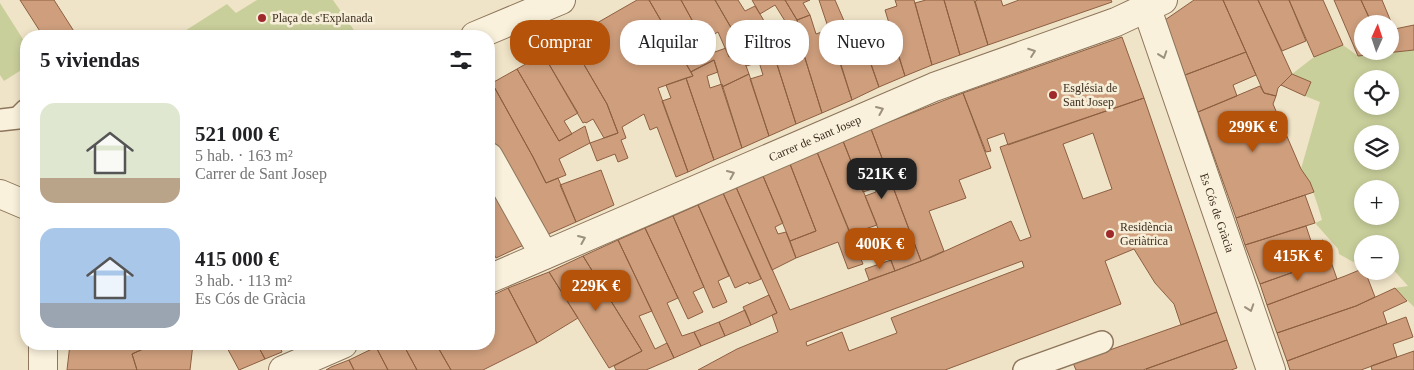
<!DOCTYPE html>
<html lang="es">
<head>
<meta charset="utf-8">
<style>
  :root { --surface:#fff; --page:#f2f2f2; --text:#202124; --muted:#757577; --accent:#b45309 }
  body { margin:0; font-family:"Times New Roman",serif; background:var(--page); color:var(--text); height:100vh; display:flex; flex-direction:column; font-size:19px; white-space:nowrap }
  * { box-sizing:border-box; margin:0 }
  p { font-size:16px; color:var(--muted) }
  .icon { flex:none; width:28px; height:28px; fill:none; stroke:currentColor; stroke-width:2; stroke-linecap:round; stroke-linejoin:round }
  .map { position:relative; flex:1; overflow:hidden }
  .sheet { position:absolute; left:20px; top:30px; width:475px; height:320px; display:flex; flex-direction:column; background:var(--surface); border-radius:20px; box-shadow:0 2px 8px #0003 }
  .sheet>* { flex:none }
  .guide { position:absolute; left:510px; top:20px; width:475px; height:45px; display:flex; gap:10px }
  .needle { width:32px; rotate:3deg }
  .controls { position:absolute; left:1354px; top:15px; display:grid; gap:10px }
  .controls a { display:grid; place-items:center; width:45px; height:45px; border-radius:50%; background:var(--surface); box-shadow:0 2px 8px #0003; font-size:25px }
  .price { position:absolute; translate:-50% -42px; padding:0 11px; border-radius:10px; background:var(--accent); color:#fff; font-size:16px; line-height:32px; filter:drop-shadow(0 1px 2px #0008) }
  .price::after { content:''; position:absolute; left:50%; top:30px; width:15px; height:11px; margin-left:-8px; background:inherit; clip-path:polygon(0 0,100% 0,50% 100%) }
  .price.selected { background:#222; color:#fff }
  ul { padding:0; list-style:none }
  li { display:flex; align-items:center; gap:15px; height:125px; padding:0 20px }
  li span { display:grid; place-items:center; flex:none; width:140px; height:100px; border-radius:15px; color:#555 }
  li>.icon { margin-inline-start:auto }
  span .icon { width:60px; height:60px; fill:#fffc; stroke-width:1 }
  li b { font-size:21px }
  h2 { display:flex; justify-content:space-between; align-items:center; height:60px; padding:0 20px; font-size:21px }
  .tag { padding:0 18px; border-radius:20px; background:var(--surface); box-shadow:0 2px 8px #0003; font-size:18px; line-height:45px }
  .tag.selected { background:var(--accent); color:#fff }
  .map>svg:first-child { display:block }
</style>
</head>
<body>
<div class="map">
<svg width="1414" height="370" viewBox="0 0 1414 370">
  <rect width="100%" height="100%" fill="#f0e4c8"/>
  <path fill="#c9cf9b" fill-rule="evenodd" d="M 257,0 L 333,0 L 356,33 L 350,36 L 177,36 L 227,4 L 236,13 Z
    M 0,3 L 26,44 L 26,67 L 4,81 L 0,75 Z
    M 1343,45 L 1358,56 L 1414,50 L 1414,307 L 1395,288 L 1408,286 L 1390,266 L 1390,244 L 1362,244 L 1362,269 L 1358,270 L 1355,263 L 1339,254 L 1338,249 L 1315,223 L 1322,220 C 1317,202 1312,185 1301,169 L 1320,102 L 1305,96 L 1311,83 L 1292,74 L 1314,57 ZM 1362,79 L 1390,79 L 1390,106 L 1362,106 ZM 1362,134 L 1390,134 L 1390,161 L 1362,161 ZM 1362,189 L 1390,189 L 1390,216 L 1362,216 Z"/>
  <path fill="#cf9f7d" stroke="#8d5f41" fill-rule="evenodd" d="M 20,0 L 54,0 L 77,36 L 43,36 Z
    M 637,0 L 649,0 L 693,76 L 658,88 L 688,172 L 676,177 L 657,127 L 650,130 L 644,114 L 622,127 L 626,138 L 621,140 L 628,158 L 618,162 L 615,154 L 597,161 L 590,143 L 618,133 L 607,104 L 569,39 Z
    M 649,0 L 681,0 L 703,40 L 712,53 L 726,48 L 729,57 L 741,52 L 749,74 L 722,87 L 714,60 L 691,72 Z
    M 681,0 L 715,0 L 737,38 L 741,52 L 729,57 L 718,32 L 703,40 Z
    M 715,0 L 738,0 L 745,11 L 755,6 L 763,19 L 775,58 L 746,66 L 743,58 L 752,55 L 746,41 L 739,44 L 737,38 Z
    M 752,0 L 785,0 L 797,20 L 799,31 L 769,39 L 765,27 L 785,21 L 775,5 L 760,14 Z
    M 785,0 L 810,0 L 803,3 L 810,15 L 797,20 Z
    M 819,0 L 835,0 L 851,37 L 834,45 Z
    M 895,0 L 914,0 L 932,65 L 905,76 L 885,10 L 897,6 Z
    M 926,0 L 944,0 L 960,55 L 932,65 L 915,3 Z
    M 944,0 L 974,0 L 988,45 L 960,55 Z
    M 978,0 L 1001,0 L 1003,6 L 1019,0 L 1111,0 L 1112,2 L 988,45 L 975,1 Z
    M 1194,0 L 1223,0 L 1246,52 L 1185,75 L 1165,20 Z
    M 1223,0 L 1258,0 L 1292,74 L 1278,88 L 1276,96 L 1264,93 Z
    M 1258,0 L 1289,0 L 1306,41 L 1282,51 Z
    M 1289,0 L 1323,0 L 1343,45 L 1314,57 Z
    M 1334,0 L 1361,0 L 1372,24 L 1362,24 L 1362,51 L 1390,51 L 1390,30 L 1414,25 L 1414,50 L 1358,56 Z
    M 1361,0 L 1382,0 L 1394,29 L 1390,30 L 1390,24 L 1372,24 Z
    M 810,15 L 816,34 L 830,29 L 852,100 L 822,113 L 804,55 L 806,54 L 797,20 Z
    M 891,33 L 905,76 L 879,87 L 868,55 L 885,50 L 880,36 Z
    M 789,34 L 796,54 L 805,50 L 806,54 L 804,55 L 822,113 L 796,124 L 769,39 Z
    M 853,37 L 857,50 L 865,48 L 879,87 L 852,100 L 834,45 Z
    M 1122,37 L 1144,98 L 1008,145 L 1004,133 L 987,139 L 991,151 L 986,152 L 963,93 Z
    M 569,39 L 607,104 L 618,133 L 604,138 L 593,119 L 586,123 L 585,122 L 583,123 L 543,54 Z
    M 1246,52 L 1256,75 L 1233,85 L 1237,96 L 1198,112 L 1185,75 Z
    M 543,54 L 578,113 L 564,121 L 572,134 L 559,141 L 517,69 Z
    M 775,58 L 796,124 L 769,136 L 750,79 L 763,75 L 759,62 Z
    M 714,60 L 718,72 L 707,76 L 710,88 L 722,84 L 742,148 L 714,160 L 686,78 L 693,76 L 691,72 L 692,71 Z
    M 517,69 L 559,141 L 585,126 L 590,143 L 559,159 L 566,175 L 546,183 L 533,157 L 492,83 Z
    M 749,74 L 769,136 L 742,148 L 722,87 Z
    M 1292,74 L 1311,82 L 1305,96 L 1281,85 Z
    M 686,78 L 714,160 L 688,172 L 662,101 L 671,98 L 666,85 Z
    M 492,83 L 533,157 L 546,183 L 558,178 L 576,222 L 542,237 L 489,142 L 489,85 Z
    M 1260,86 L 1264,93 L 1276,96 L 1273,104 L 1301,169 L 1310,182 L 1314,192 L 1236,218 L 1198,112 Z
    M 963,93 L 991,168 L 959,180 L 966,198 L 929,211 L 944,251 L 921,261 L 871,129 Z
    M 1144,98 L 1217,312 L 1181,325 L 1174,304 L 1155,283 L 1134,249 L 1105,261 L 1121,304 L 945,370 L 698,370 L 737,349 L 778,332 L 772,315 L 777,313 L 723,193 L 736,187 L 790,310 L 932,257 L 1011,221 L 1020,241 L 1031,237 L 1000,147 ZM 1093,133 L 1112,189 L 1083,199 L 1063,144 ZM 1022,261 L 1024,267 L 891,318 L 897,333 L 849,351 L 842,332 L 807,346 L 806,342 Z
    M 871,129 L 921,261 L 895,271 L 865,196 L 876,192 L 875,188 L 863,192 L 843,141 Z
    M 843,141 L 877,225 L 865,229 L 871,245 L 857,251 L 817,152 Z
    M 817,152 L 863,264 L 848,269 L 838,242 L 796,258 L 790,241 L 816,231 L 790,164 Z
    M 790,164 L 816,231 L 790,241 L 763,176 Z
    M 601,170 L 614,205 L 576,222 L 560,185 Z
    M 489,175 L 528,243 L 496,258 L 489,245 Z
    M 763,176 L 783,223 L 775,227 L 778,234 L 786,232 L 796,258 L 772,270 L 736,187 Z
    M 723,193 L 761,279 L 749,284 L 748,282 L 735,288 L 698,205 Z
    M 1305,195 L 1315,223 L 1245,245 L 1236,218 Z
    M 698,205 L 729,276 L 718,281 L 727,302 L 713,308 L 673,216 Z
    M 673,216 L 704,287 L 693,292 L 703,312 L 688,319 L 645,228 Z
    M 1306,226 L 1312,244 L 1323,240 L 1330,259 L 1260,284 L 1245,245 Z
    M 645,228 L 678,298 L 667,303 L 682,336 L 694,332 L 701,346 L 674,358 L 618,240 Z
    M 618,240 L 652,311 L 639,316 L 655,349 L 667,343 L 674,358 L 646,370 L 616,370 L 614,366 L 642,351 L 583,256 Z
    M 583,256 L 642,351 L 609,368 L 549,272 Z
    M 1330,259 L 1337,279 L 1267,305 L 1260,284 Z
    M 891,260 L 895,271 L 869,280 L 865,269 Z
    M 1362,269 L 1362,271 L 1365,271 L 1375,297 L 1356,306 L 1277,333 L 1267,305 L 1345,276 Z
    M 549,272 L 578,318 L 537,343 L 508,288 Z
    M 508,288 L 537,343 L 483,370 L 451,370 L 436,344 L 489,344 L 489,297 Z
    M 1395,288 L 1407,301 L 1383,312 L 1387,324 L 1287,361 L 1277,333 L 1356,306 Z
    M 769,295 L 777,313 L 751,325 L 743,307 Z
    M 745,310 L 751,325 L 725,336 L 719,322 Z
    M 1217,312 L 1227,340 L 1143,370 L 1076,370 L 1073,363 Z
    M 1406,317 L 1413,337 L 1393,344 L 1397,357 L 1361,370 L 1290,370 L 1287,361 Z
    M 719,322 L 725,336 L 701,346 L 694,332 Z
    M 1227,340 L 1237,368 L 1231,370 L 1147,370 L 1146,369 Z
    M 70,344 L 152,344 L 152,345 L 132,354 L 137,370 L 67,370 Z
    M 154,344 L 193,344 L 190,370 L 137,370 L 132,354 Z
    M 225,344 L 257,344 L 265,359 L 239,370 Z
    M 257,344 L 279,344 L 282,352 L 265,359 Z
    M 382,344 L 403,344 L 417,370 L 388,370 L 376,347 Z
    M 403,344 L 436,344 L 451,370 L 417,370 Z
    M 376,347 L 388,370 L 354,370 L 349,360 Z
    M 1414,351 L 1414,370 L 1372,370 L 1371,366 Z
    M 349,360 L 354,370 L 326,370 L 331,367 Z"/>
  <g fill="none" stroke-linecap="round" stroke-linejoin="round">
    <g stroke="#8d765c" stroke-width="24">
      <path id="service" d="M 0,120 L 18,118 L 26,110
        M 1024,370 L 1102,342"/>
    </g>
    <g stroke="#8d765c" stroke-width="30">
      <path id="pedestrian" d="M 489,157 L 544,255"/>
    </g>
    <g stroke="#8d765c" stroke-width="30">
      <g id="minor">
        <path id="s1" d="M 1144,0 L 1271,370"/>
        <path d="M 475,36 L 561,0"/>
        <path id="s2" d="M 489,279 L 934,87 L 1116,22 L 1163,0"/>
        <path d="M 283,370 L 343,344"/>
      </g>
    </g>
    <g stroke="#8d765c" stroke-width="30">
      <path id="tertiary" d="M 0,194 L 26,205
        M 43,370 L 43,344"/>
    </g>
    <use href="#service" stroke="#faf1dc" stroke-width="21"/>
    <use href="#pedestrian" stroke="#faf1dc" stroke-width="28"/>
    <use href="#minor" stroke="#faf1dc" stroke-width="28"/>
    <use href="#tertiary" stroke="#faf1dc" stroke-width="28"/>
  </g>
  <defs><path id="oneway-chevron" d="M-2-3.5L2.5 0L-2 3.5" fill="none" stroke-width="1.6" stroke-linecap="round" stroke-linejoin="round" transform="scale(1.25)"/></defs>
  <g stroke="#9c907e">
    <use href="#oneway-chevron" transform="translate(1032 52) rotate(-20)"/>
    <use href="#oneway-chevron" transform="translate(1163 55) rotate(71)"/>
    <use href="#oneway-chevron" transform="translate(880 110) rotate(-23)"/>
    <use href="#oneway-chevron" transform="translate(731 174) rotate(-23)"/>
    <use href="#oneway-chevron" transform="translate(582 239) rotate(-23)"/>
    <use href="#oneway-chevron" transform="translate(1250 308) rotate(71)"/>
  </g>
  <g fill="#9e2a2b" stroke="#f7eed8" stroke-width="2">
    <circle cx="262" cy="18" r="5"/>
    <circle cx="1053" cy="95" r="5"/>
    <circle cx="1110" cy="234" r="5"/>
  </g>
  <g text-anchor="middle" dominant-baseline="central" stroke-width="5" stroke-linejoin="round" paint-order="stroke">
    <g font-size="12" fill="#3d2e20" stroke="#f7eed8" text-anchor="start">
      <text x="272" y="18">Plaça de s'Explanada</text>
      <text x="1063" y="88">Església de<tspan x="1063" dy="14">Sant Josep</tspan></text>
      <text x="1120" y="227">Residència<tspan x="1120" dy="14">Geriàtrica</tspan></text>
    </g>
    <g font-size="12" fill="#3d2e20" stroke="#f7eed8">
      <text stroke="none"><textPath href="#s2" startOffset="355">Carrer de Sant Josep</textPath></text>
      <text stroke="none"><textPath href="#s1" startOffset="225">Es Cós de Gràcia</textPath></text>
    </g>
  </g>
</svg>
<div class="controls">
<a><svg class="needle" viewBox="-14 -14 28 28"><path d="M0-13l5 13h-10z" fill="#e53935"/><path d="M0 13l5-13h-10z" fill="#757577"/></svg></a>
<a><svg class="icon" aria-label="locate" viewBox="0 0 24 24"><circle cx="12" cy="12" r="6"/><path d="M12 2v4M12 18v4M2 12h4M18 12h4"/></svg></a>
<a><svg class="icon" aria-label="layers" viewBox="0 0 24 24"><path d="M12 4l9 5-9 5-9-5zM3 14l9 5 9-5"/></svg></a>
<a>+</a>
<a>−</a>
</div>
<b class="price" style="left:1253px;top:153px">299K €</b>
<b class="price selected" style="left:882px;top:200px">521K €</b>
<b class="price" style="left:880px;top:270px">400K €</b>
<b class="price" style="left:1298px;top:282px">415K €</b>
<b class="price" style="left:596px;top:312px">229K €</b>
<div class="guide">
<a class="tag selected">Comprar</a>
<a class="tag">Alquilar</a>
<a class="tag">Filtros</a>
<a class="tag">Nuevo</a>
</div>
<section class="sheet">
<h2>5 viviendas<svg class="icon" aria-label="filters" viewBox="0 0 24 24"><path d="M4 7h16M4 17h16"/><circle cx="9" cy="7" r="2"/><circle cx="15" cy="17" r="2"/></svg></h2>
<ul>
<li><span style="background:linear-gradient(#dfe7d0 75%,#b9a48a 0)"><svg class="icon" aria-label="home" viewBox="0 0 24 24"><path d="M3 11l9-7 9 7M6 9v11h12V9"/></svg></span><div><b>521 000 €</b><p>5 hab. · 163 m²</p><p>Carrer de Sant Josep</p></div></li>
<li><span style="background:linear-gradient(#a9c7e8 75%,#9aa5b1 0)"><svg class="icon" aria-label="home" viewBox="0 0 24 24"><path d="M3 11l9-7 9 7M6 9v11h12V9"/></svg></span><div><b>415 000 €</b><p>3 hab. · 113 m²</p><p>Es Cós de Gràcia</p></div></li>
</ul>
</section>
</div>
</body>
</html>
